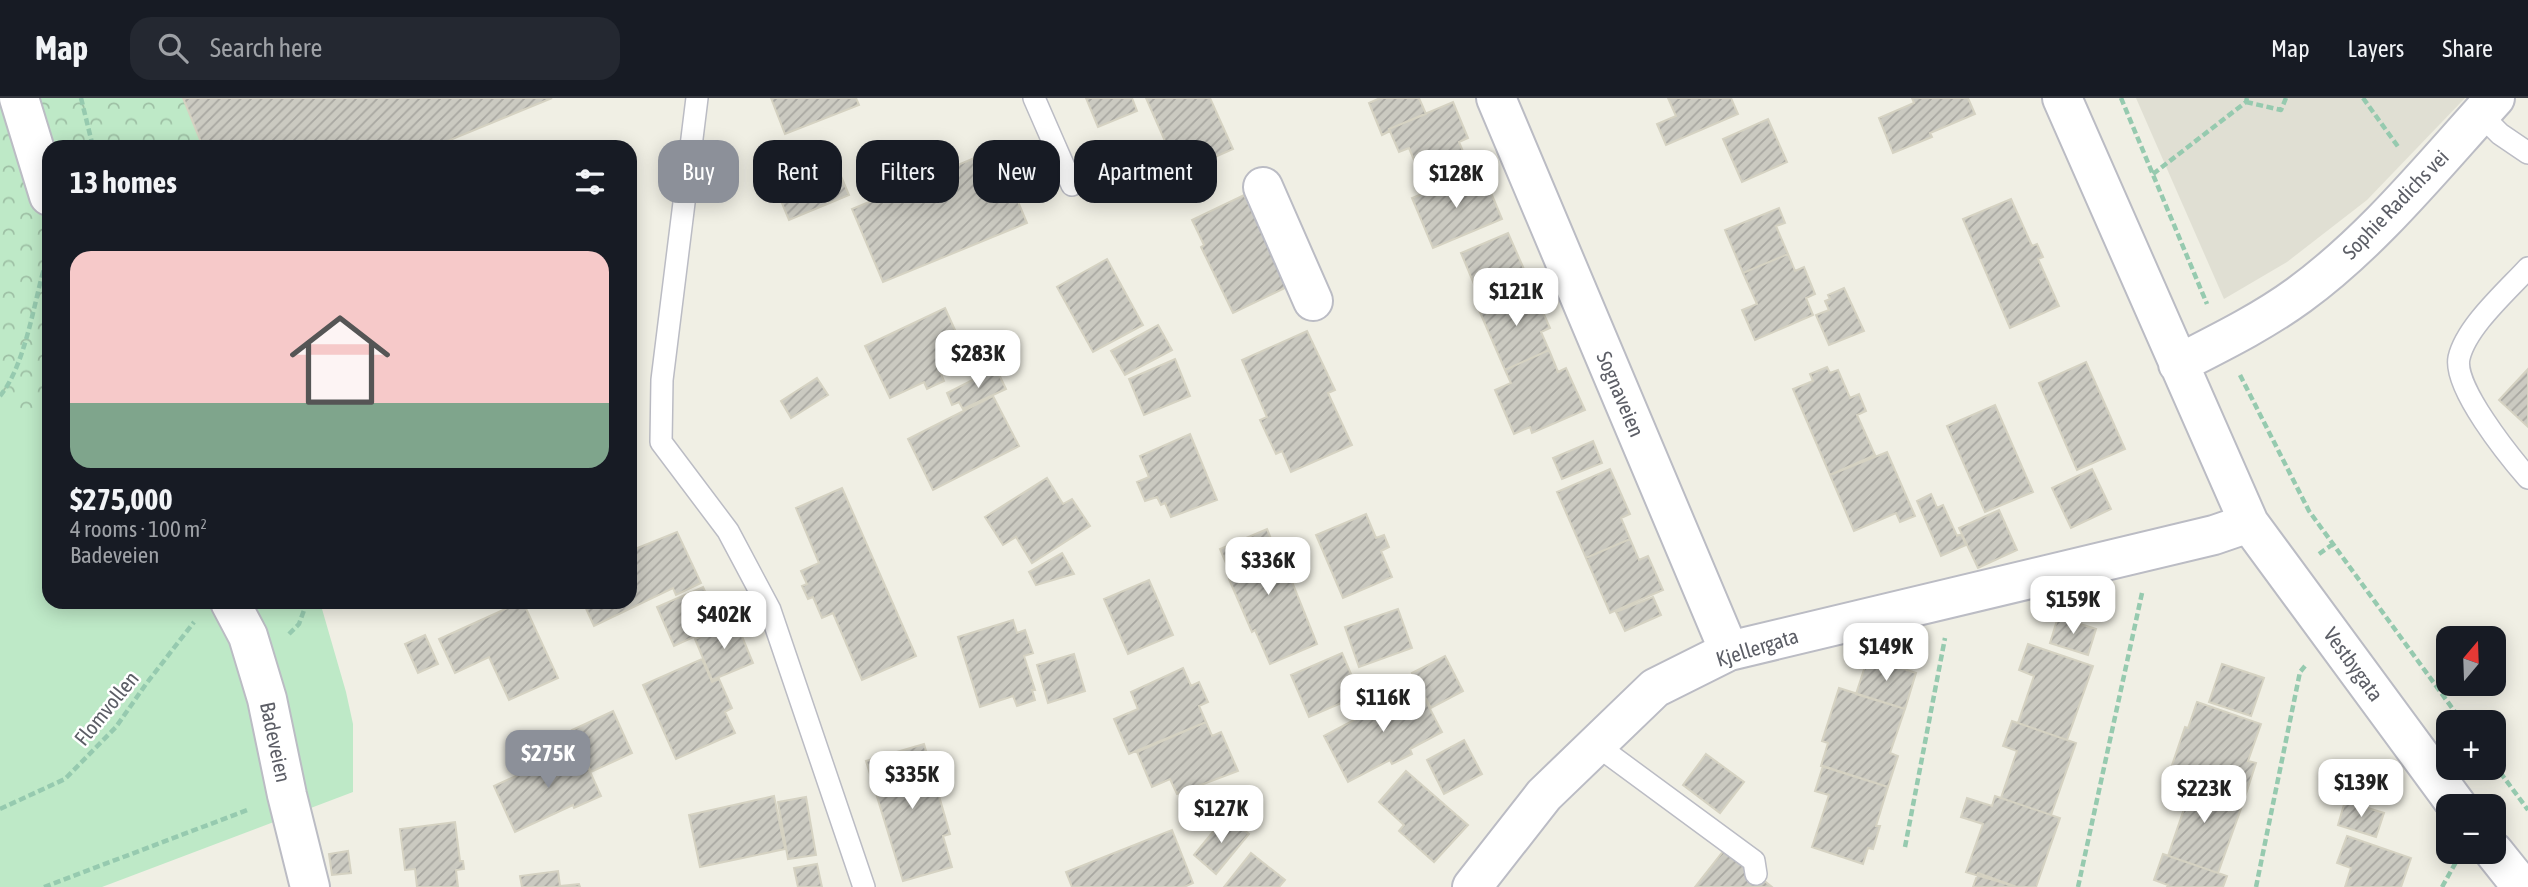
<!DOCTYPE html>
<html lang="en">
<head>
<meta charset="utf-8">
<style>
  :root { --surface:#171b24; --page:#242831; --text:#f1f3f6; --muted:#9ea1a6; --line:#363941; --accent:#8c9099 }
  body { margin:0; font-family:"Asap Condensed",sans-serif; background:var(--page); color:var(--text); height:100vh; display:flex; flex-direction:column; font-size:26px; white-space:nowrap }
  * { box-sizing:border-box; margin:0 }
  p { font-size:23px; color:var(--muted) }
  .icon { flex:none; width:38px; height:38px; fill:none; stroke:currentColor; stroke-width:2; stroke-linecap:round; stroke-linejoin:round }
  .map { position:relative; flex:1; overflow:hidden }
  .sheet { position:absolute; left:42px; top:42px; width:595px; height:469px; display:flex; flex-direction:column; background:var(--surface); border-radius:21px; box-shadow:0 4px 18px #0003 }
  .sheet>* { flex:none }
  .hud { position:absolute; left:658px; top:42px; width:665px; height:63px; display:flex; gap:14px }
  .needle { width:46px; rotate:19deg }
  .buttons { position:absolute; left:2436px; top:528px; display:grid; gap:14px }
  .buttons a { display:grid; place-items:center; width:70px; height:70px; border-radius:14px; background:var(--surface); box-shadow:0 4px 18px #0003; font-size:35px }
  .price { position:absolute; translate:-50% -60px; padding:0 16px; border-radius:14px; background:#fff; color:#222; font-size:23px; line-height:46px; filter:drop-shadow(0 2px 4px #0008) }
  .price::after { content:''; position:absolute; left:50%; top:42px; width:21px; height:16px; margin-left:-10px; background:inherit; clip-path:polygon(0 0,100% 0,50% 100%) }
  .price.selected { background:var(--accent); color:#fff }
  ul { padding:0; list-style:none }
  li { display:grid; align-content:center; gap:14px; height:371px; padding:0 28px }
  li span { display:grid; place-items:center; height:217px; border-radius:21px; color:#555 }
  li>.icon { margin-inline-start:auto }
  span .icon { width:126px; height:126px; fill:#fffc; stroke-width:1 }
  li b { font-size:30px }
  h2 { display:flex; justify-content:space-between; align-items:center; height:84px; padding:0 28px; font-size:30px }
  .tag { padding:0 24px; border-radius:21px; background:var(--surface); box-shadow:0 4px 18px #0003; font-size:24px; line-height:63px }
  .tag.selected { background:var(--accent); color:#fff }
  header { display:flex; align-items:center; gap:42px; box-sizing:border-box; height:98px; padding:0 35px; background:var(--surface); border-bottom:2px solid var(--line) }
  header strong { font-size:33px }
  nav { display:flex; gap:38px; margin-inline-start:auto; font-size:24px }
  .search { width:490px; height:63px; background:var(--page); display:flex; align-items:center; gap:18px; box-sizing:border-box; padding:0 24px; border-radius:21px; color:var(--muted); font-size:26px }
  .map>svg:first-child { display:block }
</style>
</head>
<body>
<header>
<strong>Map</strong>
<div class="search"><svg class="icon" aria-label="search" viewBox="0 0 24 24"><circle cx="10" cy="10" r="6"/><path d="M15 15l6 6"/></svg>Search here</div>
<nav><a>Map</a><a>Layers</a><a>Share</a></nav>
</header>
<div class="map">
<svg width="2528" height="789" viewBox="0 0 2528 789">
  <defs>
    <pattern id="forest-crowns" width="20" height="18" patternUnits="userSpaceOnUse" patternTransform="scale(1.75)"><rect width="20" height="18" fill="#bee9c7"/><path d="M2 6a3 3 0 1 1 6 0M12 15a3 3 0 1 1 6 0" fill="none" stroke="#9ec0a5"/></pattern>
    <pattern id="building-hatch" width="6" height="6" patternUnits="userSpaceOnUse" patternTransform="scale(1.75)"><rect width="6" height="6" fill="#cbcac1"/><path d="M-1 1l2-2M0 6l6-6M5 7l2-2" fill="none" stroke="#a8a7a1"/></pattern>
  </defs>
  <rect width="100%" height="100%" fill="#f0efe4"/>
  <path fill="#e0dfd3" d="M 2136,0 L 2465,0 L 2367,102 L 2287,164 L 2224,201 Z"/>
  <path fill="#bee9c7" d="M 0,0 L 49,49 L 49,504 L 320,504 L 346,594 L 353,626 L 353,694 L 102,789 L 0,789 Z"/>
  <path fill="url(#forest-crowns)" d="M 0,0 L 232,0 L 244,49 L 49,49 L 49,311 L 46,312 L 0,314 Z"/>
  <path fill="url(#building-hatch)" stroke="#d5d2c2" stroke-width="2" d="M 183,0 L 552,0 L 433,49 L 203,49 Z
    M 771,0 L 856,0 L 859,7 L 785,36 Z
    M 1086,0 L 1132,0 L 1137,13 L 1098,29 Z
    M 1146,0 L 1210,0 L 1233,51 L 1179,75 Z
    M 1380,0 L 1419,0 L 1426,16 L 1389,31 L 1390,33 L 1382,37 L 1369,5 Z
    M 1668,0 L 1731,0 L 1738,16 L 1666,47 L 1657,26 L 1676,18 Z
    M 1912,0 L 1968,0 L 1975,16 L 1930,35 L 1932,39 L 1893,55 L 1879,20 L 1914,5 Z
    M 1453,4 L 1468,40 L 1459,44 L 1472,75 L 1427,93 L 1409,50 L 1399,54 L 1389,31 Z
    M 1768,21 L 1787,64 L 1742,84 L 1723,41 Z
    M 809,50 L 812,56 L 829,50 L 849,97 L 789,122 L 769,74 L 798,62 L 795,56 Z
    M 996,51 L 1027,125 L 883,184 L 852,111 Z
    M 1472,75 L 1478,89 L 1487,85 L 1502,121 L 1433,150 L 1412,100 Z
    M 1244,97 L 1289,188 L 1233,215 L 1201,149 L 1204,147 L 1192,122 Z
    M 2011,101 L 2032,148 L 2037,146 L 2043,159 L 2038,161 L 2059,208 L 2010,230 L 1963,121 Z
    M 1779,110 L 1785,125 L 1776,128 L 1788,156 L 1743,175 L 1725,132 Z
    M 1508,135 L 1527,178 L 1479,198 L 1461,155 Z
    M 1788,156 L 1795,173 L 1804,169 L 1815,196 L 1806,200 L 1813,217 L 1755,242 L 1742,212 L 1757,206 L 1743,175 Z
    M 1107,161 L 1143,227 L 1093,254 L 1057,189 Z
    M 1844,190 L 1864,233 L 1829,247 L 1816,217 L 1829,212 L 1825,203 L 1830,201 L 1828,197 Z
    M 1523,192 L 1526,200 L 1535,196 L 1550,230 L 1541,234 L 1549,252 L 1505,272 L 1479,212 Z
    M 945,210 L 969,263 L 941,276 L 944,283 L 927,291 L 924,284 L 890,300 L 865,248 Z
    M 1158,227 L 1172,252 L 1125,277 L 1111,253 Z
    M 1307,233 L 1335,292 L 1328,295 L 1352,347 L 1291,374 L 1282,353 L 1276,356 L 1260,322 L 1267,319 L 1242,262 Z
    M 1549,252 L 1558,274 L 1566,270 L 1585,312 L 1532,335 L 1530,329 L 1514,336 L 1495,292 L 1511,285 L 1505,272 Z
    M 1175,261 L 1190,298 L 1144,317 L 1129,281 Z
    M 2086,264 L 2125,351 L 2077,372 L 2039,285 Z
    M 1827,269 L 1830,275 L 1838,272 L 1850,300 L 1859,296 L 1866,313 L 1857,317 L 1875,357 L 1830,377 L 1793,291 L 1813,283 L 1810,276 Z
    M 996,270 L 1006,291 L 963,311 L 959,304 L 952,307 L 947,295 Z
    M 2528,271 L 2528,329 L 2499,302 Z
    M 817,280 L 828,297 L 791,320 L 781,303 Z
    M 993,298 L 1019,348 L 933,392 L 908,341 Z
    M 1995,307 L 2033,394 L 1985,414 L 1947,328 Z
    M 1190,336 L 1217,402 L 1171,419 L 1165,405 L 1161,407 L 1157,399 L 1145,403 L 1137,384 L 1149,379 L 1140,358 Z
    M 1593,343 L 1602,365 L 1562,381 L 1553,360 Z
    M 1887,354 L 1915,418 L 1900,424 L 1896,415 L 1854,433 L 1830,377 Z
    M 1610,371 L 1630,416 L 1621,420 L 1630,441 L 1586,460 L 1557,394 Z
    M 2092,371 L 2111,411 L 2071,430 L 2052,390 Z
    M 1047,380 L 1063,406 L 1072,401 L 1090,428 L 1032,465 L 1016,439 L 1003,447 L 985,419 Z
    M 842,390 L 916,558 L 862,582 L 833,515 L 822,520 L 813,499 L 808,501 L 802,488 L 807,486 L 801,473 L 819,465 L 796,410 Z
    M 1931,396 L 1937,410 L 1943,407 L 1957,438 L 1961,436 L 1966,447 L 1941,458 L 1917,403 Z
    M 1999,412 L 2017,452 L 1978,470 L 1959,430 Z
    M 1366,416 L 1376,440 L 1384,437 L 1389,449 L 1381,453 L 1392,479 L 1343,500 L 1316,437 Z
    M 1267,431 L 1279,460 L 1282,459 L 1317,546 L 1270,566 L 1255,532 L 1252,534 L 1229,481 L 1232,479 L 1220,451 Z
    M 677,434 L 701,485 L 676,497 L 673,490 L 594,528 L 583,504 L 630,504 L 630,453 Z
    M 1630,441 L 1639,462 L 1648,458 L 1663,492 L 1610,515 L 1586,460 Z
    M 1062,455 L 1074,476 L 1036,487 L 1029,474 Z
    M 1149,482 L 1173,537 L 1128,556 L 1104,501 Z
    M 703,489 L 720,527 L 674,548 L 657,509 Z
    M 1653,499 L 1661,517 L 1625,533 L 1616,514 Z
    M 521,504 L 523,504 L 558,580 L 509,602 L 489,559 L 455,575 L 439,541 Z
    M 1398,511 L 1412,550 L 1359,569 L 1345,529 Z
    M 2058,519 L 2096,531 L 2088,557 L 2050,545 Z
    M 1013,522 L 1017,535 L 1025,532 L 1033,555 L 1024,558 L 1035,592 L 1032,592 L 1035,602 L 1017,608 L 1013,598 L 980,609 L 958,539 Z
    M 736,524 L 753,565 L 712,582 L 695,541 Z
    M 425,537 L 438,566 L 418,575 L 405,546 Z
    M 2028,546 L 2093,568 L 2067,642 L 2018,625 L 2034,578 L 2019,572 Z
    M 1342,555 L 1360,597 L 1309,619 L 1291,577 Z
    M 1074,556 L 1085,593 L 1048,605 L 1037,567 Z
    M 1445,558 L 1463,593 L 1431,610 L 1412,575 Z
    M 1868,559 L 1916,575 L 1905,611 L 1856,596 Z
    M 702,561 L 712,584 L 719,581 L 732,610 L 725,614 L 735,635 L 676,661 L 643,587 Z
    M 2222,566 L 2264,580 L 2251,618 L 2209,604 Z
    M 1183,570 L 1191,588 L 1199,584 L 1208,604 L 1199,608 L 1206,624 L 1129,656 L 1114,621 L 1138,611 L 1131,594 Z
    M 1418,588 L 1442,634 L 1410,651 L 1412,656 L 1392,666 L 1390,662 L 1348,684 L 1324,638 Z
    M 1839,590 L 1905,611 L 1890,655 L 1898,658 L 1888,689 L 1821,668 L 1828,645 L 1822,643 Z
    M 2197,604 L 2261,626 L 2248,663 L 2256,665 L 2244,702 L 2180,680 L 2179,683 L 2168,679 L 2185,629 L 2188,630 Z
    M 613,613 L 632,655 L 591,674 L 572,632 Z
    M 2012,623 L 2076,645 L 2051,717 L 2001,700 L 2017,653 L 2003,648 Z
    M 1206,624 L 1212,638 L 1221,634 L 1238,673 L 1177,696 L 1170,681 L 1152,689 L 1137,654 Z
    M 1464,642 L 1482,676 L 1444,696 L 1427,662 Z
    M 924,646 L 950,736 L 943,738 L 952,769 L 903,783 L 866,663 Z
    M 579,649 L 601,698 L 574,710 L 573,707 L 515,734 L 494,688 Z
    M 1706,656 L 1744,684 L 1720,715 L 1683,687 Z
    M 1823,668 L 1888,689 L 1876,728 L 1880,728 L 1873,751 L 1868,750 L 1863,766 L 1812,749 L 1829,697 L 1815,693 Z
    M 1406,673 L 1468,727 L 1434,764 L 1399,733 L 1404,727 L 1379,704 Z
    M 2180,680 L 2244,702 L 2218,775 L 2168,758 L 2184,711 L 2171,707 Z
    M 774,698 L 785,751 L 700,769 L 689,717 Z
    M 1995,698 L 2060,720 L 2036,789 L 2017,789 L 1966,774 L 1983,726 L 1961,719 L 1967,700 L 1992,708 Z
    M 806,699 L 816,757 L 788,761 L 778,704 Z
    M 2345,703 L 2384,715 L 2376,739 L 2338,727 Z
    M 1226,718 L 1249,736 L 1216,776 L 1194,757 Z
    M 455,724 L 460,763 L 463,763 L 464,771 L 456,772 L 458,789 L 417,789 L 415,771 L 405,772 L 400,731 Z
    M 1172,732 L 1193,785 L 1184,789 L 1072,789 L 1066,774 Z
    M 2347,738 L 2411,760 L 2401,789 L 2345,789 L 2351,770 L 2337,765 Z
    M 1725,751 L 1772,789 L 1695,789 Z
    M 348,753 L 351,775 L 332,777 L 329,756 Z
    M 1251,755 L 1285,782 L 1279,789 L 1224,789 Z
    M 2163,756 L 2227,778 L 2223,789 L 2167,789 L 2168,787 L 2154,782 Z
    M 817,766 L 822,789 L 798,789 L 794,770 Z
    M 558,773 L 560,788 L 579,786 L 580,789 L 522,789 L 520,778 Z
    M 1978,775 L 2017,789 L 1973,789 Z"/>
  <g fill="none" stroke-linecap="round" stroke-linejoin="round">
    <g stroke="#bbbcc4" stroke-width="24">
      <path id="lane" d="M 697,0 L 662,282 L 661,344 L 728,433 L 770,512 L 864,789
        M 1034,0 L 1072,87
        M 2480,16 L 2500,36 L 2528,55
        M 2528,170 C 2507,193 2466,229 2459,260 C 2453,289 2509,358 2528,380
        M 1595,646 L 1754,763 L 1756,776"/>
    </g>
    <g stroke="#bbbcc4" stroke-width="42">
      <path id="street" d="M 19,0 L 49,98
        M 1496,0 L 1729,553
        M 2062,0 L 2249,425 L 2458,709
        M 1263,89 L 1313,203
        M 2178,266 C 2219,245 2262,224 2299,197 C 2373,143 2433,68 2495,0
        M 230,504 L 248,538 L 267,601 L 287,697 L 310,789
        M 2494,754 L 2522,789
        M 1472,789 L 1544,697 L 1655,590 L 1729,553 L 2214,437 L 2249,425"/>
    </g>
    <path stroke="#96caaf" stroke-width="4.5" stroke-dasharray="7 3.5" stroke-linecap="butt" d="M 81,0 L 93,49
      M 2121,0 L 2207,206
      M 2363,0 L 2399,50
      M 2246,4 L 2281,12 L 2286,0
      M 2153,76 L 2246,4 L 2247,0
      M 2240,277 L 2309,413 L 2463,625
      M 0,298 C 24,269 33,211 43,174 L 49,172
      M 2319,456 L 2333,446
      M 289,536 L 299,526 L 307,504
      M 2494,666 L 2528,712
      M 0,711 L 65,681 L 116,629 L 146,586 L 194,524
      M 1905,749 L 1945,540
      M 44,789 L 250,711
      M 2078,789 L 2142,495
      M 2256,789 L 2300,574 L 2305,568
      M 2442,789 L 2456,764"/>
    <use href="#lane" stroke="#fff" stroke-width="21"/>
    <use href="#street" stroke="#fff" stroke-width="38"/>
  </g>
  <g text-anchor="middle" dominant-baseline="central" stroke-width="5" stroke-linejoin="round" paint-order="stroke">
    <g font-size="21" fill="#5c5e66" stroke="#fff">
      <text transform="translate(2395 106) rotate(-46)">Sophie Radichs vei</text>
      <text transform="translate(1621 296) rotate(67)">Sognaveien</text>
      <text transform="translate(1757 549) rotate(-17)">Kjellergata</text>
      <text transform="translate(2354 566) rotate(54)">Vestbygata</text>
      <text transform="translate(106 610) rotate(-51)">Flomvollen</text>
      <text transform="translate(276 644) rotate(78)">Badeveien</text>
    </g>
  </g>
</svg>
<div class="buttons">
<a><svg class="needle" viewBox="-14 -14 28 28"><path d="M0-13l5 13h-10z" fill="#e53935"/><path d="M0 13l5-13h-10z" fill="#9ea1a6"/></svg></a>
<a>+</a>
<a>−</a>
</div>
<b class="price" style="left:1456px;top:112px">$128K</b>
<b class="price" style="left:1516px;top:230px">$121K</b>
<b class="price" style="left:978px;top:292px">$283K</b>
<b class="price" style="left:1268px;top:499px">$336K</b>
<b class="price" style="left:2073px;top:538px">$159K</b>
<b class="price" style="left:724px;top:553px">$402K</b>
<b class="price" style="left:1886px;top:585px">$149K</b>
<b class="price" style="left:1383px;top:636px">$116K</b>
<b class="price selected" style="left:548px;top:692px">$275K</b>
<b class="price" style="left:912px;top:713px">$335K</b>
<b class="price" style="left:2361px;top:721px">$139K</b>
<b class="price" style="left:2204px;top:727px">$223K</b>
<b class="price" style="left:1221px;top:747px">$127K</b>
<div class="hud">
<a class="tag selected">Buy</a>
<a class="tag">Rent</a>
<a class="tag">Filters</a>
<a class="tag">New</a>
<a class="tag">Apartment</a>
</div>
<section class="sheet">
<h2>13 homes<svg class="icon" aria-label="filters" viewBox="0 0 24 24"><path d="M4 7h16M4 17h16"/><circle cx="9" cy="7" r="2"/><circle cx="15" cy="17" r="2"/></svg></h2>
<ul>
<li><span style="background:linear-gradient(#f6c9c9 70%,#7fa58c 0)"><svg class="icon" aria-label="home" viewBox="0 0 24 24"><path d="M3 11l9-7 9 7M6 9v11h12V9"/></svg></span><div><b>$275,000</b><p>4 rooms · 100 m²</p><p>Badeveien</p></div></li>
</ul>
</section>
</div>
</body>
</html>
